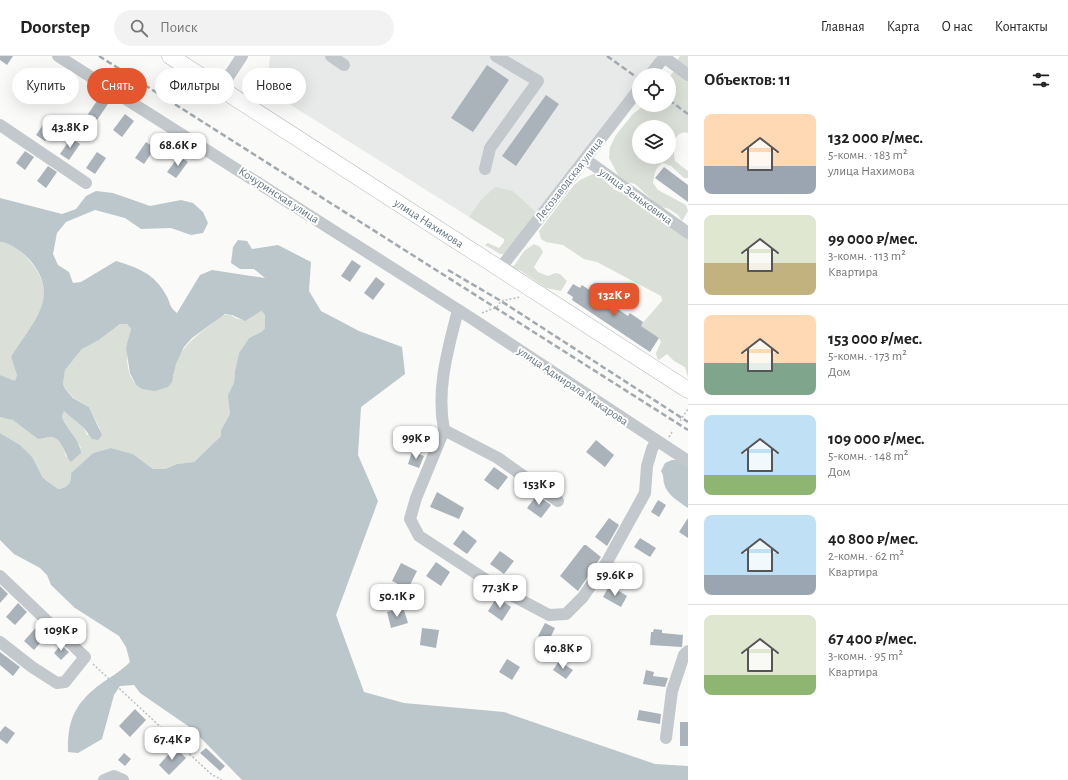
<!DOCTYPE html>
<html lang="ru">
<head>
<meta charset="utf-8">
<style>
  :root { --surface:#fff; --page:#f2f2f2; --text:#222; --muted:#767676; --line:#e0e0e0; --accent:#e4572e }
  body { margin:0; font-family:"Alegreya Sans",sans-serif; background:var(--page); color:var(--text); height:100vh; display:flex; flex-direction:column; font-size:15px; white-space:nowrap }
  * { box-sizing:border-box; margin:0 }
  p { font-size:13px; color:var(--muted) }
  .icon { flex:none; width:22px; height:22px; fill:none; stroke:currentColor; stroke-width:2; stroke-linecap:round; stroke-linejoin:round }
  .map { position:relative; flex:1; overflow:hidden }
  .details { display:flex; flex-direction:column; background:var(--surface); width:380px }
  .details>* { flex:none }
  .hud { position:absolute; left:12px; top:12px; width:380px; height:36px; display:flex; gap:8px }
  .buttons { position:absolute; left:632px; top:12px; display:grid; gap:8px }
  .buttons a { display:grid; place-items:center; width:44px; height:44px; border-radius:50%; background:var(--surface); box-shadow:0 4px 16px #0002; font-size:20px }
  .price { position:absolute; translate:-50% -34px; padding:0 9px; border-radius:8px; background:#fff; color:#222; font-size:13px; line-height:26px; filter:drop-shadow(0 1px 2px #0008) }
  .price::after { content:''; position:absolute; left:50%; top:24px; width:12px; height:9px; margin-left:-6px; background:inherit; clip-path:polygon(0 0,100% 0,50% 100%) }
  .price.active { background:var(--accent); color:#fff }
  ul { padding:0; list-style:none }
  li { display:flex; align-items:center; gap:12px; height:100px; padding:0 16px }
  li+li { border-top:1px solid var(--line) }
  li span { display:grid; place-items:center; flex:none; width:112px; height:80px; border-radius:8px; color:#555 }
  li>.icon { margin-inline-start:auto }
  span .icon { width:48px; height:48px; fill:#fffc; stroke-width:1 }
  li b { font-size:17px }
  h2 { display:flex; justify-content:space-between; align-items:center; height:48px; padding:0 16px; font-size:17px }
  .chip { padding:0 14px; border-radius:18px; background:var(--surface); box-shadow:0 4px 16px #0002; font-size:14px; line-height:36px }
  .chip.active { background:var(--accent); color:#fff }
  header { display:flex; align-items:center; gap:24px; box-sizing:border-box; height:56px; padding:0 20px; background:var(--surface); border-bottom:1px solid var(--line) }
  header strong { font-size:19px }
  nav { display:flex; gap:22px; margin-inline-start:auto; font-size:14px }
  .search { width:280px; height:36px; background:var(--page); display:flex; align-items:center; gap:10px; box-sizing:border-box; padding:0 14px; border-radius:22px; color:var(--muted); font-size:15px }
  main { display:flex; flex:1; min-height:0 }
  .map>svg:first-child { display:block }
</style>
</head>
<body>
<header>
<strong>Doorstep</strong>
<div class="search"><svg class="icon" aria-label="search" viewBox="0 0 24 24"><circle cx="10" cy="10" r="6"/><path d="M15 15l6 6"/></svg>Поиск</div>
<nav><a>Главная</a><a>Карта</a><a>О нас</a><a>Контакты</a></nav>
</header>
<main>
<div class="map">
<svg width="688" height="724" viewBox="0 0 688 724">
  <rect width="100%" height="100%" fill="#fafaf8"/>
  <path fill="#e8e9e9" d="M 270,0 L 658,0 L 644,19 L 639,19 L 639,25 L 608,68 L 537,157 L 513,135 L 480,145 L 469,161 L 267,34 Z"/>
  <path fill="#dadfd7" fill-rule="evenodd" d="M 680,0 L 688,0 L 688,77 C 672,73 673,95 675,105 L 688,115 L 688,122 L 684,122 L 671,110 L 663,107 C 654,112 655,118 653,127 L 658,134 L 686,149 L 688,155 L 682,165 L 678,159 L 669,153 L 659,150 L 635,128 L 626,126 L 618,119 L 609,102 L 610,91 L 616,79 L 632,59 L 644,49 L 669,49 L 669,21 L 676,13 L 675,7 ZM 639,71 L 669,71 L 669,101 L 639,101 Z
    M 593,118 L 598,119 L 615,134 L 633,142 L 658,163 L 688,183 L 688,321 L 685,311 L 674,305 L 667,298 L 659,304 L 657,302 L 656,297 L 661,286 L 659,282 L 639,271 L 662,245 L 661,240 L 597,206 L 584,203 L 563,189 L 546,186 L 541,183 L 539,175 L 573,130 L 580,124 Z
    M 495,131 L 513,135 L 537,157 L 505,198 L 500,198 L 485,189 L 488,187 L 499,192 L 504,186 L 504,183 L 469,161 L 480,145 Z
    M 0,186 C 9,186 22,196 28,203 C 64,243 31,266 11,301 L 17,319 L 15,326 L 0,319 Z
    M 534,188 L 540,191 L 543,196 L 534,211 L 538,216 L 548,220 L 555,217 L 560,218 L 567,225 L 561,235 L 546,232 L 521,215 L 504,208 L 514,210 L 524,195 Z
    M 261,255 L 265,259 L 265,272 L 261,276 L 249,282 L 239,297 L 235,315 L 234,327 L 229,339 L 230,358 L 221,374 L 221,380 L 194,406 L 177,408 L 165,413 L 153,413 L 133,398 L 111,392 L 93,397 L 71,417 C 72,427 68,432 58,433 L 43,422 L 32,402 L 20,389 L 0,377 L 0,361 L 13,363 L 38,383 C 43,383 47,381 51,381 C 61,381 64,393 66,401 L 81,392 C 76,380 66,372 62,360 L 64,354 L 84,372 L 87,379 L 100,373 L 89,351 L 74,342 L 65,333 L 63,328 L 65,314 L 82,293 L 99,284 L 120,268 L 127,268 L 131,273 C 128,294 122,310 136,329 L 174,320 C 175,296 192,283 209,270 C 214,266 218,261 224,259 C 230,257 233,261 238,263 C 247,265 254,259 261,255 Z"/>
  <path fill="#bbc7cb" d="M 96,135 L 113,137 L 150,150 L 181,144 L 193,147 L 203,156 L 208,167 L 203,177 L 191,179 L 171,172 L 141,173 L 125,162 L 95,154 L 66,166 L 57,177 L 53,198 L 58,209 L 69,216 L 73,227 L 81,226 L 116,205 C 138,212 154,217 166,239 C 171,247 168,250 177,257 L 200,219 L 212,214 L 265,222 L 254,213 L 240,213 L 231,207 L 233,191 L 238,184 L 247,185 L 252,193 L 278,189 L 311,206 L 309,235 L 321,255 L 359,275 L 402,291 L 405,318 L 361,351 L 358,399 L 378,445 L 336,559 L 364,636 L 404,647 L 504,656 L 655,708 L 688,710 L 688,724 L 242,724 L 191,672 L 140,637 L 134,629 L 120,630 L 114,639 L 102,683 L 78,697 L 68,696 C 67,663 76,646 102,627 C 112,620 121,615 130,606 L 126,591 L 119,580 L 75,552 L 51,529 L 47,519 L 40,512 L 14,498 L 0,484 L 0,377 L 20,389 L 32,401 L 43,422 L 58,433 C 68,432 72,427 71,417 L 93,397 L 111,392 L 133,398 L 153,413 L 165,413 L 177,408 L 194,406 L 221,380 L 221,374 L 230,358 L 228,339 L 234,327 L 235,315 L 239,297 L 249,282 L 261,276 L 265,272 L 265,259 L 261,255 L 245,265 L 232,259 L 225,258 L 192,282 L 184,291 L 176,308 L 172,326 L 168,331 L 155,335 L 142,333 L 136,329 L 130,317 L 126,292 L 131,273 L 127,268 L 120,268 L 99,284 L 82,293 L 65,314 L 63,328 L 65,333 L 73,342 L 89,351 L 102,379 L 98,384 L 92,383 L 84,372 L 64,355 L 62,360 C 66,374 80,382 81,397 L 71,406 C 64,399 63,382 51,381 C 47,381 43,383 38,383 L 13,364 L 0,361 L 0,319 L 15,325 L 17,319 L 11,301 C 31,267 63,242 29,203 C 22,196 9,186 0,186 L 0,142 L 62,158 L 76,153 L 86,140 Z
    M 672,404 L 680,404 L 688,408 L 688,452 C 679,446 666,438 664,427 C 663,422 664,420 661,415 L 665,407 Z"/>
  <path fill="#aab3b9" d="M 0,0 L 13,0 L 7,9 L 0,4 Z
    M 487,9 L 509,24 L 473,76 L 451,62 Z
    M 67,22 L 76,28 L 64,44 L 55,38 Z
    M 546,39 L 559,48 L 516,110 L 502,100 Z
    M 99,42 L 108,48 L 97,64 L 88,58 Z
    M 125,58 L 134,65 L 122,81 L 113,74 Z
    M 47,63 L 56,69 L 45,85 L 36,79 Z
    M 71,82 L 80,88 L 69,104 L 60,98 Z
    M 146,86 L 155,92 L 144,108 L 135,102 Z
    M 25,95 L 34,101 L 25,114 L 16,107 Z
    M 97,96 L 106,102 L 95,118 L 86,112 Z
    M 179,100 L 188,106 L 176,122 L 167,116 Z
    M 48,110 L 57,116 L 46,132 L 37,125 Z
    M 664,111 L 688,129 L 688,146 L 655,122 Z
    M 352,204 L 361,210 L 350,226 L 341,220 Z
    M 376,221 L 385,228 L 373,244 L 364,237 Z
    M 573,228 L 580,232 L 582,229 L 628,260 L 630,257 L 643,266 L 641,270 L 659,282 L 650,296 L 572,244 L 573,241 L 567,237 Z
    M 596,384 L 614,399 L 605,411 L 586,396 Z
    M 412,396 L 424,400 L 419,412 L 408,408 Z
    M 494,411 L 508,421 L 498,434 L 484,424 Z
    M 437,436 L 464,452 L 459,463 L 430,451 Z
    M 537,439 L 551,449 L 541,462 L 527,452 Z
    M 658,444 L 666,449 L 659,461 L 651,456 Z
    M 609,462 L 619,469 L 607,490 L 595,481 Z
    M 688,462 L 688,482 L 679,476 Z
    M 463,474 L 477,485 L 467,498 L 453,488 Z
    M 640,482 L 656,492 L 650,501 L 634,491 Z
    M 584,489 L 586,489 L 601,501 L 578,535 L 560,520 Z
    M 500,495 L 514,505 L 504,518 L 490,508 Z
    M 436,506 L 450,516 L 441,530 L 426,520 Z
    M 401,507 L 417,515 L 408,533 L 392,525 Z
    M 623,510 L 639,520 L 634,528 L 618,519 Z
    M 0,530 L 8,538 L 0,547 Z
    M 608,532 L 615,536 L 616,533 L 627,540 L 621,551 L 603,541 Z
    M 497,541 L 511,551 L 502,565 L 488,555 Z
    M 18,547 L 27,556 L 15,569 L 6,561 Z
    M 403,551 L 408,567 L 391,572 L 387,556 Z
    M 545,567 L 555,572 L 548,586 L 538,580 Z
    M 39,568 L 49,577 L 34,594 L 24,585 Z
    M 422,572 L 439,574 L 436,592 L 420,589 Z
    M 654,573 L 662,574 L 662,577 L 683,579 L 682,591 L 650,589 L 651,576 L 653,576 Z
    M 61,589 L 69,596 L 61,604 L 54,597 Z
    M 0,596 L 20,611 L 13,620 L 0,609 Z
    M 507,603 L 520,611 L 512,624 L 499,616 Z
    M 559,605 L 573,614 L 566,623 L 553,614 Z
    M 646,614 L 654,616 L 653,620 L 668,622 L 665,631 L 643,628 Z
    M 135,653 L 146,664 L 130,681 L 119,670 Z
    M 639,654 L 661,658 L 660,668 L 637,664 Z
    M 680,666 L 688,666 L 688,690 L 680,690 Z
    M 5,670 L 15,677 L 7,688 L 0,683 L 0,676 Z
    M 175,691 L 186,702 L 169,719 L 159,709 Z
    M 206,692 L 225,710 L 220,715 L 200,697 Z
    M 124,697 L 131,703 L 125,710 L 118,704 Z"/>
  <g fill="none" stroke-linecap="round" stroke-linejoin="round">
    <g stroke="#b5babe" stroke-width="17">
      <path id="major" d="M 170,0 L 688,334"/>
    </g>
    <path stroke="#bbbfc2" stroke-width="1.5" stroke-dasharray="2 2" stroke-linecap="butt" d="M 482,257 L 497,251 L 501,245 L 520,241
      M 680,365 L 688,353
      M 669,381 L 672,376
      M 93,608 L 211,718 L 222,724"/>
    <path stroke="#c3c8cc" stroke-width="12" d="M 58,0 L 471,262 L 688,405
      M 331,0 L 344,9
      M 664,1 L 688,19
      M 650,19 L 665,0
      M 221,32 L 242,0
      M 0,69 L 86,127
      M 585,103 L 688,177
      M 485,113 L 490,92 L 538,25 L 496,0
      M 499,214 L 639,33
      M 458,254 C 448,293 436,333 444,374 L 498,402 L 558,445
      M 444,374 L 416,442 L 410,463 L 419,480 L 500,533 L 549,559 L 566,558 L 583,541 L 608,504 L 645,437 L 647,410 L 652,393 L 656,385
      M 0,520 L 85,601 L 65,626 L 57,627 L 32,611 L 0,586
      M 666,682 L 672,635 L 684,599 L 688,595
      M 104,724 L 114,720 L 123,724"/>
    <use href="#major" stroke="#fff" stroke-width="16"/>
    <path stroke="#a2aab0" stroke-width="2.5" stroke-dasharray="6 3" stroke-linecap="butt" d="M 99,0 L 688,374
      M 607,0 L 639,23
      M 669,44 L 688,58
      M 448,214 L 501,245 L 688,366"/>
  </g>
  <g text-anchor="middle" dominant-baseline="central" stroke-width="4" stroke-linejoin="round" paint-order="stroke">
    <g font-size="12" fill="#657683" stroke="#fff">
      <text transform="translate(569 123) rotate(-52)">Лесозаводская улица</text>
      <text transform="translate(279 139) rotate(33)">Кочуринская улица</text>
      <text transform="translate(636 140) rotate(36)">улица Зеньковича</text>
      <text transform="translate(429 167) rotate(33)">улица Нахимова</text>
      <text transform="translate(573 330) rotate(34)">улица Адмирала Макарова</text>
    </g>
  </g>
</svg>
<div class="buttons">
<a><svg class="icon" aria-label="locate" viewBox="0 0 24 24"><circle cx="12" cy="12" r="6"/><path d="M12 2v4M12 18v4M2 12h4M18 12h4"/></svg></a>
<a><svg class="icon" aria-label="layers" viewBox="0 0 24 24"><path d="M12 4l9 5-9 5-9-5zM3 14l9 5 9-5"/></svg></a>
</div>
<b class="price" style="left:70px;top:93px">43.8K ₽</b>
<b class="price" style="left:178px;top:111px">68.6K ₽</b>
<b class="price active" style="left:614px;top:261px">132K ₽</b>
<b class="price" style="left:416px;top:404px">99K ₽</b>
<b class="price" style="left:539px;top:450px">153K ₽</b>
<b class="price" style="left:615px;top:541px">59.6K ₽</b>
<b class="price" style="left:500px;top:553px">77.3K ₽</b>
<b class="price" style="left:397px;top:562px">50.1K ₽</b>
<b class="price" style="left:61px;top:596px">109K ₽</b>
<b class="price" style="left:563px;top:614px">40.8K ₽</b>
<b class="price" style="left:172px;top:705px">67.4K ₽</b>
<div class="hud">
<a class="chip">Купить</a>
<a class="chip active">Снять</a>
<a class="chip">Фильтры</a>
<a class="chip">Новое</a>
</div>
</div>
<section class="details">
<h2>Объектов: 11<svg class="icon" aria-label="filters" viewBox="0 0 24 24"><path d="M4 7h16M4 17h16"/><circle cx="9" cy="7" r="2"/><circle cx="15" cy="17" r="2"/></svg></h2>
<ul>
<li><span style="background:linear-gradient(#ffd9b3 65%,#9aa5b1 0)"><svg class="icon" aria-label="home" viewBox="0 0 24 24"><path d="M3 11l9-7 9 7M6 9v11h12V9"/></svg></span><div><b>132 000 ₽/мес.</b><p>5-комн. · 183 m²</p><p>улица Нахимова</p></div></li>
<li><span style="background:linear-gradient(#dfe7d0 60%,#c2b280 0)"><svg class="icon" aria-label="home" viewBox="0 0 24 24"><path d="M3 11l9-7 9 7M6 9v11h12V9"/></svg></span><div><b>99 000 ₽/мес.</b><p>3-комн. · 113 m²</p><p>Квартира</p></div></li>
<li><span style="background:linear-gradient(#ffd9b3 60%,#7fa58c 0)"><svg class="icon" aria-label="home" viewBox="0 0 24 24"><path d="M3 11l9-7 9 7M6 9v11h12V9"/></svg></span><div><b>153 000 ₽/мес.</b><p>5-комн. · 173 m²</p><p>Дом</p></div></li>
<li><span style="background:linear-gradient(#bfe0f5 75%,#8fb573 0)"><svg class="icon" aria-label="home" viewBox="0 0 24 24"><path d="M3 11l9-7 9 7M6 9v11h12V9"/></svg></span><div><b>109 000 ₽/мес.</b><p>5-комн. · 148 m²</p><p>Дом</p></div></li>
<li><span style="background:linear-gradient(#bfe0f5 75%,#9aa5b1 0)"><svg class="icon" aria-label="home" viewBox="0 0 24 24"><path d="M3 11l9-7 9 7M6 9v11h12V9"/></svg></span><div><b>40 800 ₽/мес.</b><p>2-комн. · 62 m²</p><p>Квартира</p></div></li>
<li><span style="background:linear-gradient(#dfe7d0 75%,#8fb573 0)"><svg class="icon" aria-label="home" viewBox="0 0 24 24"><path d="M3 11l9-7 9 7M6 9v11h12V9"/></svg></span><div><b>67 400 ₽/мес.</b><p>3-комн. · 95 m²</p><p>Квартира</p></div></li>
</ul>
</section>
</main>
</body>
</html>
